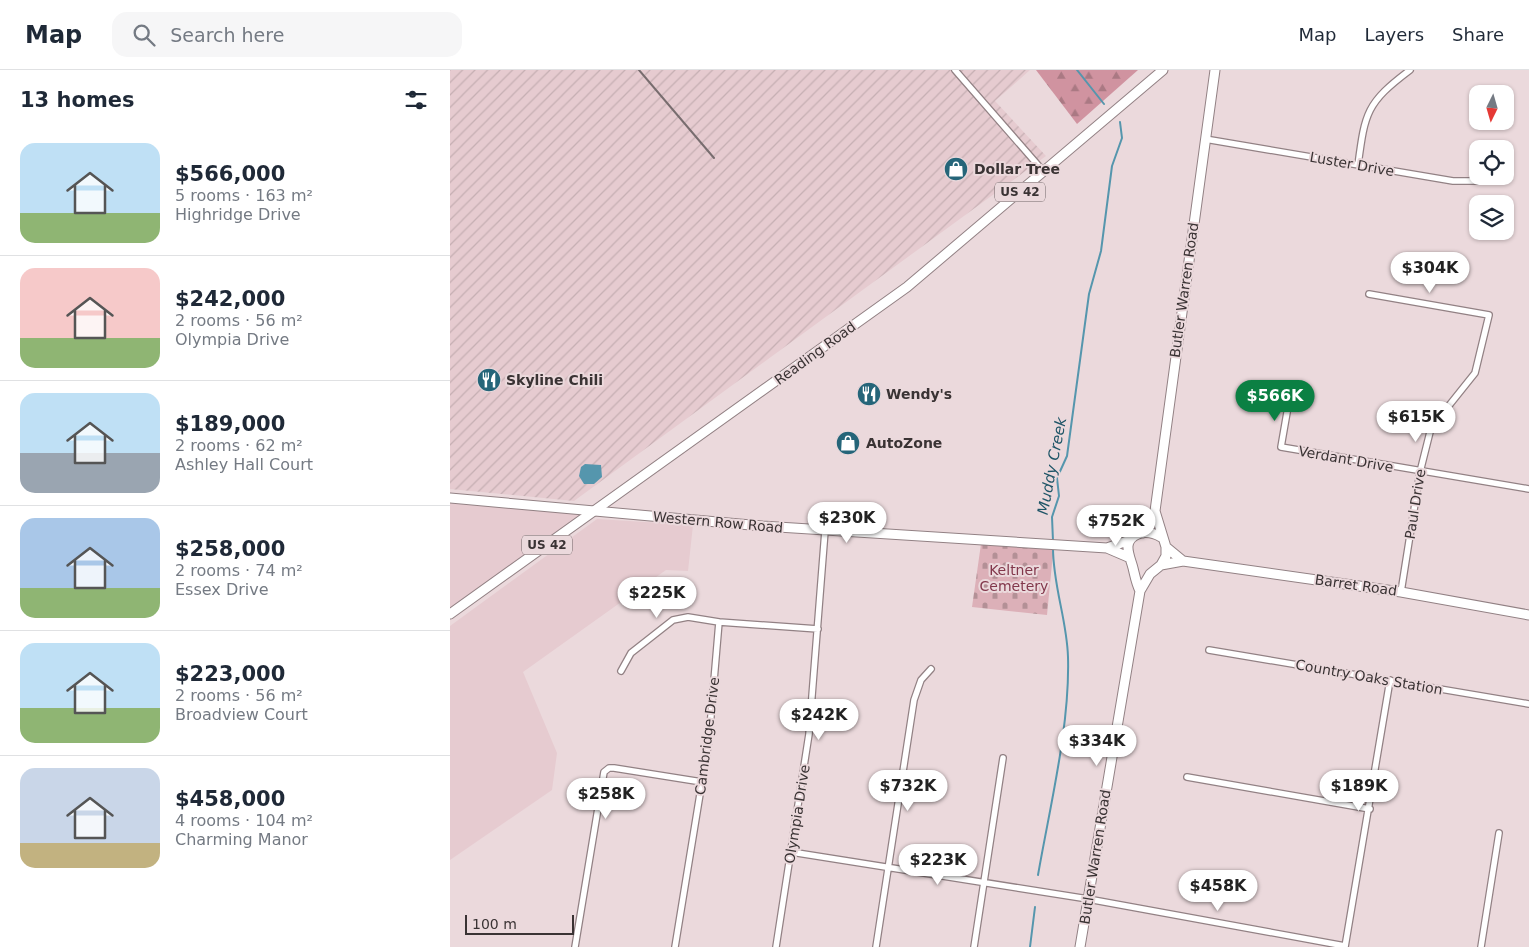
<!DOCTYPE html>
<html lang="en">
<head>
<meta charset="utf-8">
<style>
  :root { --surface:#fff; --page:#f6f6f7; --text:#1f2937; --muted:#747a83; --line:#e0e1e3; --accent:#0b8043 }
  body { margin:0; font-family:"DejaVu Sans",sans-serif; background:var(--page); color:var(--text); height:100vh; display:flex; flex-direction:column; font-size:19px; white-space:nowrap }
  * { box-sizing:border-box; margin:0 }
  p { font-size:16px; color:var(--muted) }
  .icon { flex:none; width:28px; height:28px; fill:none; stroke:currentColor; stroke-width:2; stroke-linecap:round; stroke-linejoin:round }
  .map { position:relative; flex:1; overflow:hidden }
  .side { display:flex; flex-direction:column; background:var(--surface); width:450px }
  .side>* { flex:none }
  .needle { width:32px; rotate:185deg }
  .buttons { position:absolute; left:1019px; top:15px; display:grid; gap:10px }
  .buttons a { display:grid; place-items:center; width:45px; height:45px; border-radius:10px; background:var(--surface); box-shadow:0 1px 4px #0004; font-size:25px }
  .scale { position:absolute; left:15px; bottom:12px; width:109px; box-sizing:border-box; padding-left:5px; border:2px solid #3a3334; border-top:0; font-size:14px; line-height:18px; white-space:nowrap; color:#3a3334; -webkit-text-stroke:4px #ebd9dc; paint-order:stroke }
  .price { position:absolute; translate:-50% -42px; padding:0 11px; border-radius:18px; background:#fff; color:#222; font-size:16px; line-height:32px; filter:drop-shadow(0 1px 2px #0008) }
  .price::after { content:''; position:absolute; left:50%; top:30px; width:15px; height:11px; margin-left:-8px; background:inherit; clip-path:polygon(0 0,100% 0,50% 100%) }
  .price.on { background:var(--accent); color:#fff }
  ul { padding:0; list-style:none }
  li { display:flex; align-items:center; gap:15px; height:125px; padding:0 20px }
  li+li { border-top:1px solid var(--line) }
  li span { display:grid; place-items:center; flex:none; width:140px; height:100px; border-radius:15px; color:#555 }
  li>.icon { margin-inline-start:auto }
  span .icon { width:60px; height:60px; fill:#fffc; stroke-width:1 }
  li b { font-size:21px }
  h2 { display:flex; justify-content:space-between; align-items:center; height:60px; padding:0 20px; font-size:21px }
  header { display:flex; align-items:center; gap:30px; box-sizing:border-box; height:70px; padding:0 25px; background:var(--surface); border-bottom:1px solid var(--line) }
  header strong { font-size:24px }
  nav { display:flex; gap:28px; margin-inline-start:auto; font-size:18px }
  .search { width:350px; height:45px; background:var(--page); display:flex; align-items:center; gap:12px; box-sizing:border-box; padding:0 18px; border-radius:15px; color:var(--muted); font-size:19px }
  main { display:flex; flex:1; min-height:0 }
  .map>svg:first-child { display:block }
</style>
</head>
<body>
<header>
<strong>Map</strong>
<div class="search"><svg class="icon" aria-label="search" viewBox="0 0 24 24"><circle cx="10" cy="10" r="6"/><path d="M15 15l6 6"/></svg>Search here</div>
<nav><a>Map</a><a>Layers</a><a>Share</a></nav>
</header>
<main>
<section class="side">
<h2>13 homes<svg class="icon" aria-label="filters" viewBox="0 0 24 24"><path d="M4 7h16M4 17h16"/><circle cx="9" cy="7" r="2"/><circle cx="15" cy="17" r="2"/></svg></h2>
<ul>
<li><span style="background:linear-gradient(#bfe0f5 70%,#8fb573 0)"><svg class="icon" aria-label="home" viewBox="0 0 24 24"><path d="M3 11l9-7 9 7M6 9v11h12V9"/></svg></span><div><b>$566,000</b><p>5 rooms · 163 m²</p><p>Highridge Drive</p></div></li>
<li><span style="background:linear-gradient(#f6c9c9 70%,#8fb573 0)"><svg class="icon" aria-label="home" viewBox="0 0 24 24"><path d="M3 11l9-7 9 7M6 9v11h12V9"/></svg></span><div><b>$242,000</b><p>2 rooms · 56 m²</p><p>Olympia Drive</p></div></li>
<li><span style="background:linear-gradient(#bfe0f5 60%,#9aa5b1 0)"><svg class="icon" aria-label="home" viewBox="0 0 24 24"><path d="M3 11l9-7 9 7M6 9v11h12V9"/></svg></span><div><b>$189,000</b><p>2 rooms · 62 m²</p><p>Ashley Hall Court</p></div></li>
<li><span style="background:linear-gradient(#a9c7e8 70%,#8fb573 0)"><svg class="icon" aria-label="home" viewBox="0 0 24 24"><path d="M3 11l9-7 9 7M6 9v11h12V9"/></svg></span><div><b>$258,000</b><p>2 rooms · 74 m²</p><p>Essex Drive</p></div></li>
<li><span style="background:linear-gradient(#bfe0f5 65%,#8fb573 0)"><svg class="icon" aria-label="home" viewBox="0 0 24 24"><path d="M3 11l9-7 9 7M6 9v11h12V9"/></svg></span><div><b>$223,000</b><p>2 rooms · 56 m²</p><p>Broadview Court</p></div></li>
<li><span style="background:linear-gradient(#c9d6e8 75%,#c2b280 0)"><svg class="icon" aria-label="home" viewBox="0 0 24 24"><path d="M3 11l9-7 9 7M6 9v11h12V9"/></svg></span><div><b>$458,000</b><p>4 rooms · 104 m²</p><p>Charming Manor</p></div></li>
</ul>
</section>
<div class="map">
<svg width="1079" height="877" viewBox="0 0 1079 877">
  <defs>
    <pattern id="industrial-furrows" width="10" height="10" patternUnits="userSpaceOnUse" patternTransform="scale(1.25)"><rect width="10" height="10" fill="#e6cbd0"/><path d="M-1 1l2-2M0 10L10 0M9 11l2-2" fill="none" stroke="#c6afb3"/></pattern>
    <pattern id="forest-firs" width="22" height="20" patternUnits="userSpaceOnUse" patternTransform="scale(1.25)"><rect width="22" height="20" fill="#d093a0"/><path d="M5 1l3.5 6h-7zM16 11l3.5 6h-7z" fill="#aa7983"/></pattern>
    <pattern id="cemetery-stones" width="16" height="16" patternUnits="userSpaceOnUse" patternTransform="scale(1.25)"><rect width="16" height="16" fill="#dcb0b8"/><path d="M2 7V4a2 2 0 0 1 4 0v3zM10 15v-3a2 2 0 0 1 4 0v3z" fill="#b39096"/></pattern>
  </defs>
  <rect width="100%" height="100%" fill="#ebd9dc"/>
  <path fill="#e6cbd0" d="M 0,429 L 144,441 L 0,544 Z
    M 147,449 L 243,455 L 238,501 L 216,500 L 73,602 L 107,683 L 102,720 L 0,790 L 0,556 Z"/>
  <path fill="url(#industrial-furrows)" d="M 0,0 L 580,0 L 545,31 L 596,86 L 124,431 L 0,419 Z"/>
  <path fill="url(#forest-firs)" d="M 586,0 L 688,0 L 627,54 Z"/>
  <path fill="url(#cemetery-stones)" d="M 604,473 L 597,545 L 522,537 L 531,474 Z"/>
  <path fill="#5596ad" d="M 135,394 L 151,395 L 152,407 L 144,414 L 134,414 L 129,406 L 131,397 Z"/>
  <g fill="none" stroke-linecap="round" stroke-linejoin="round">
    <path stroke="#5596ad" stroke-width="2" d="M 627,0 L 654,34
      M 603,471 L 602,447 L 609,426 L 607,408 L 617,386 L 639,224 L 651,181 L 662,96 L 672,68 L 670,52
      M 588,805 C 600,736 620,656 618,587 C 617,550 603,516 603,478
      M 580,877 L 585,837"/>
    <g stroke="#928184" stroke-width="8">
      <path id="street" d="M 505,0 L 594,102
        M 755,69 L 1003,111 L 1049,111
        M 908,95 C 915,43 916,33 960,0
        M 919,224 L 1039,245 L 1025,303 L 981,358 L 970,402 L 951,522
        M 839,331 L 831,377 L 1079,419
        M 759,580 L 1079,634
        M 171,601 L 181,583 L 223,550 L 238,547 L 269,552
        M 737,707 L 920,739
        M 341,782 L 638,829 L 895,876
        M 125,877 L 154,702 L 159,698 L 164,698 L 252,712
        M 225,877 L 259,669 L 269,552 L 368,559
        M 326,877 L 359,664 L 375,461
        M 426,877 L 464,630 L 471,610 L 481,599
        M 524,877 L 553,688
        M 895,877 L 940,610
        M 1031,877 L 1049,763"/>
    </g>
    <g stroke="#928184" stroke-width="11">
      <path id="secondary" d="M 0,428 L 312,456 L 657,478 L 678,487
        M 693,463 L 705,441 L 765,0
        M 716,477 L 733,491
        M 657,478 L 680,470
        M 711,495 L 733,491 L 951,522 L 1079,545
        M 690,521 C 686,513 685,506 683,498 C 680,486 671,471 688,464 C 696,461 704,463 711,467
        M 630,877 L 690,521 L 700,504 L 711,495 L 716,486 L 716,477 L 705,441"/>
    </g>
    <g stroke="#928184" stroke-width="11">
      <path id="primary" d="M 0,544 L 457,217 L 713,0"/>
    </g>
    <use href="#street" stroke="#fff" stroke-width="5.5"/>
    <use href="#secondary" stroke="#fff" stroke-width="9"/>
    <use href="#primary" stroke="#fff" stroke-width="9"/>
    <path stroke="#786d6f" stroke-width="2" d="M 189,0 L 264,88"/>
  </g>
  <defs>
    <g id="shop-disc" transform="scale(1.25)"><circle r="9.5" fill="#256579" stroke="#ebd9dc"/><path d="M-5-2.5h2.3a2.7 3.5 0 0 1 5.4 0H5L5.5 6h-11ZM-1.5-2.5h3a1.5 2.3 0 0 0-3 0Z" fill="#fff"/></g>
    <g id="restaurant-disc" transform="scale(1.25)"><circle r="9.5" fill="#256579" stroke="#ebd9dc"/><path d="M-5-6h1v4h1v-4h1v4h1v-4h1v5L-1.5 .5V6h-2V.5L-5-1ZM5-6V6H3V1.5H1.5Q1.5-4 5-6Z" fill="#fff"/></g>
  </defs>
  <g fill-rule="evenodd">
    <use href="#shop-disc" x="506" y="99"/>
    <use href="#restaurant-disc" x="39" y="310"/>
    <use href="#restaurant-disc" x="419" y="324"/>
    <use href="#shop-disc" x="398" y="373"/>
  </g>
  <g text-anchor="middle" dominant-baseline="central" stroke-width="4" stroke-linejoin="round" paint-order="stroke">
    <g fill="#ebd9dc" stroke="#6f6566" stroke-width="1">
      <rect x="545" y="112.5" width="50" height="19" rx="4"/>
      <rect x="72" y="465.5" width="50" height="19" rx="4"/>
    </g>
    <g font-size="12" font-weight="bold" fill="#3a3334">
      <text x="570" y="122">US 42</text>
      <text x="97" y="475">US 42</text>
    </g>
    <g font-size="14" fill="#3a3334" stroke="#ebd9dc">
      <text transform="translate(902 94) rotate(10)">Luster Drive</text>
      <text transform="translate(734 220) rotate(-82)">Butler Warren Road</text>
      <text transform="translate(365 283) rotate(-36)">Reading Road</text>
      <text transform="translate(896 389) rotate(10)">Verdant Drive</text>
      <text transform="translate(965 434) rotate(-81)">Paul Drive</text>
      <text transform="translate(268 452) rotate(5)">Western Row Road</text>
      <text transform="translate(906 515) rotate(8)">Barret Road</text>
      <text transform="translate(919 607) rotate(10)">Country Oaks Station</text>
      <text transform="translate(257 666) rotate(-83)">Cambridge Drive</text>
      <text transform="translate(347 744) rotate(-81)">Olympia Drive</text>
      <text transform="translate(645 787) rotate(-81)">Butler Warren Road</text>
    </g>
    <g font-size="14" font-weight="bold" fill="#3a3334" stroke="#ebd9dc" text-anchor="start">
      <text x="524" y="99">Dollar Tree</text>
      <text x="56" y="310">Skyline Chili</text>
      <text x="436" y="324">Wendy's</text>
      <text x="416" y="373">AutoZone</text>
    </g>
    <g font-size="14" fill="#82374b" stroke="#ebd9dc">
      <text x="564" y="500">Keltner<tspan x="564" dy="16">Cemetery</tspan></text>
    </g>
    <g font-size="15" font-style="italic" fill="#1f5567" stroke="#ebd9dc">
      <text transform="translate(602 396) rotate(-79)">Muddy Creek</text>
    </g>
  </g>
</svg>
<div class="buttons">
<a><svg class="needle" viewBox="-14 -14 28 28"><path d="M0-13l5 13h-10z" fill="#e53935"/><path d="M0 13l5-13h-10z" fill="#747a83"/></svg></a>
<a><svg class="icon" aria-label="locate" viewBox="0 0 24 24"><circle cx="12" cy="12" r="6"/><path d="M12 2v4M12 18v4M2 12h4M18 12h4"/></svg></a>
<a><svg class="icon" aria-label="layers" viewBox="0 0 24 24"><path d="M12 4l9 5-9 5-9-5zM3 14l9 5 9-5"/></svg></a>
</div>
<div class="scale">100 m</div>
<b class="price" style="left:980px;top:224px">$304K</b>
<b class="price on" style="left:825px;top:352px">$566K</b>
<b class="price" style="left:966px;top:373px">$615K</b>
<b class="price" style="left:397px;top:474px">$230K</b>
<b class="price" style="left:666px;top:477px">$752K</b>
<b class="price" style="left:207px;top:549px">$225K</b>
<b class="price" style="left:369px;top:671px">$242K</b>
<b class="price" style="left:647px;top:697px">$334K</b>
<b class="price" style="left:458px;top:742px">$732K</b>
<b class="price" style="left:909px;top:742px">$189K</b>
<b class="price" style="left:156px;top:750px">$258K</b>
<b class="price" style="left:488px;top:816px">$223K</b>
<b class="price" style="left:768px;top:842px">$458K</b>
</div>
</main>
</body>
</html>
